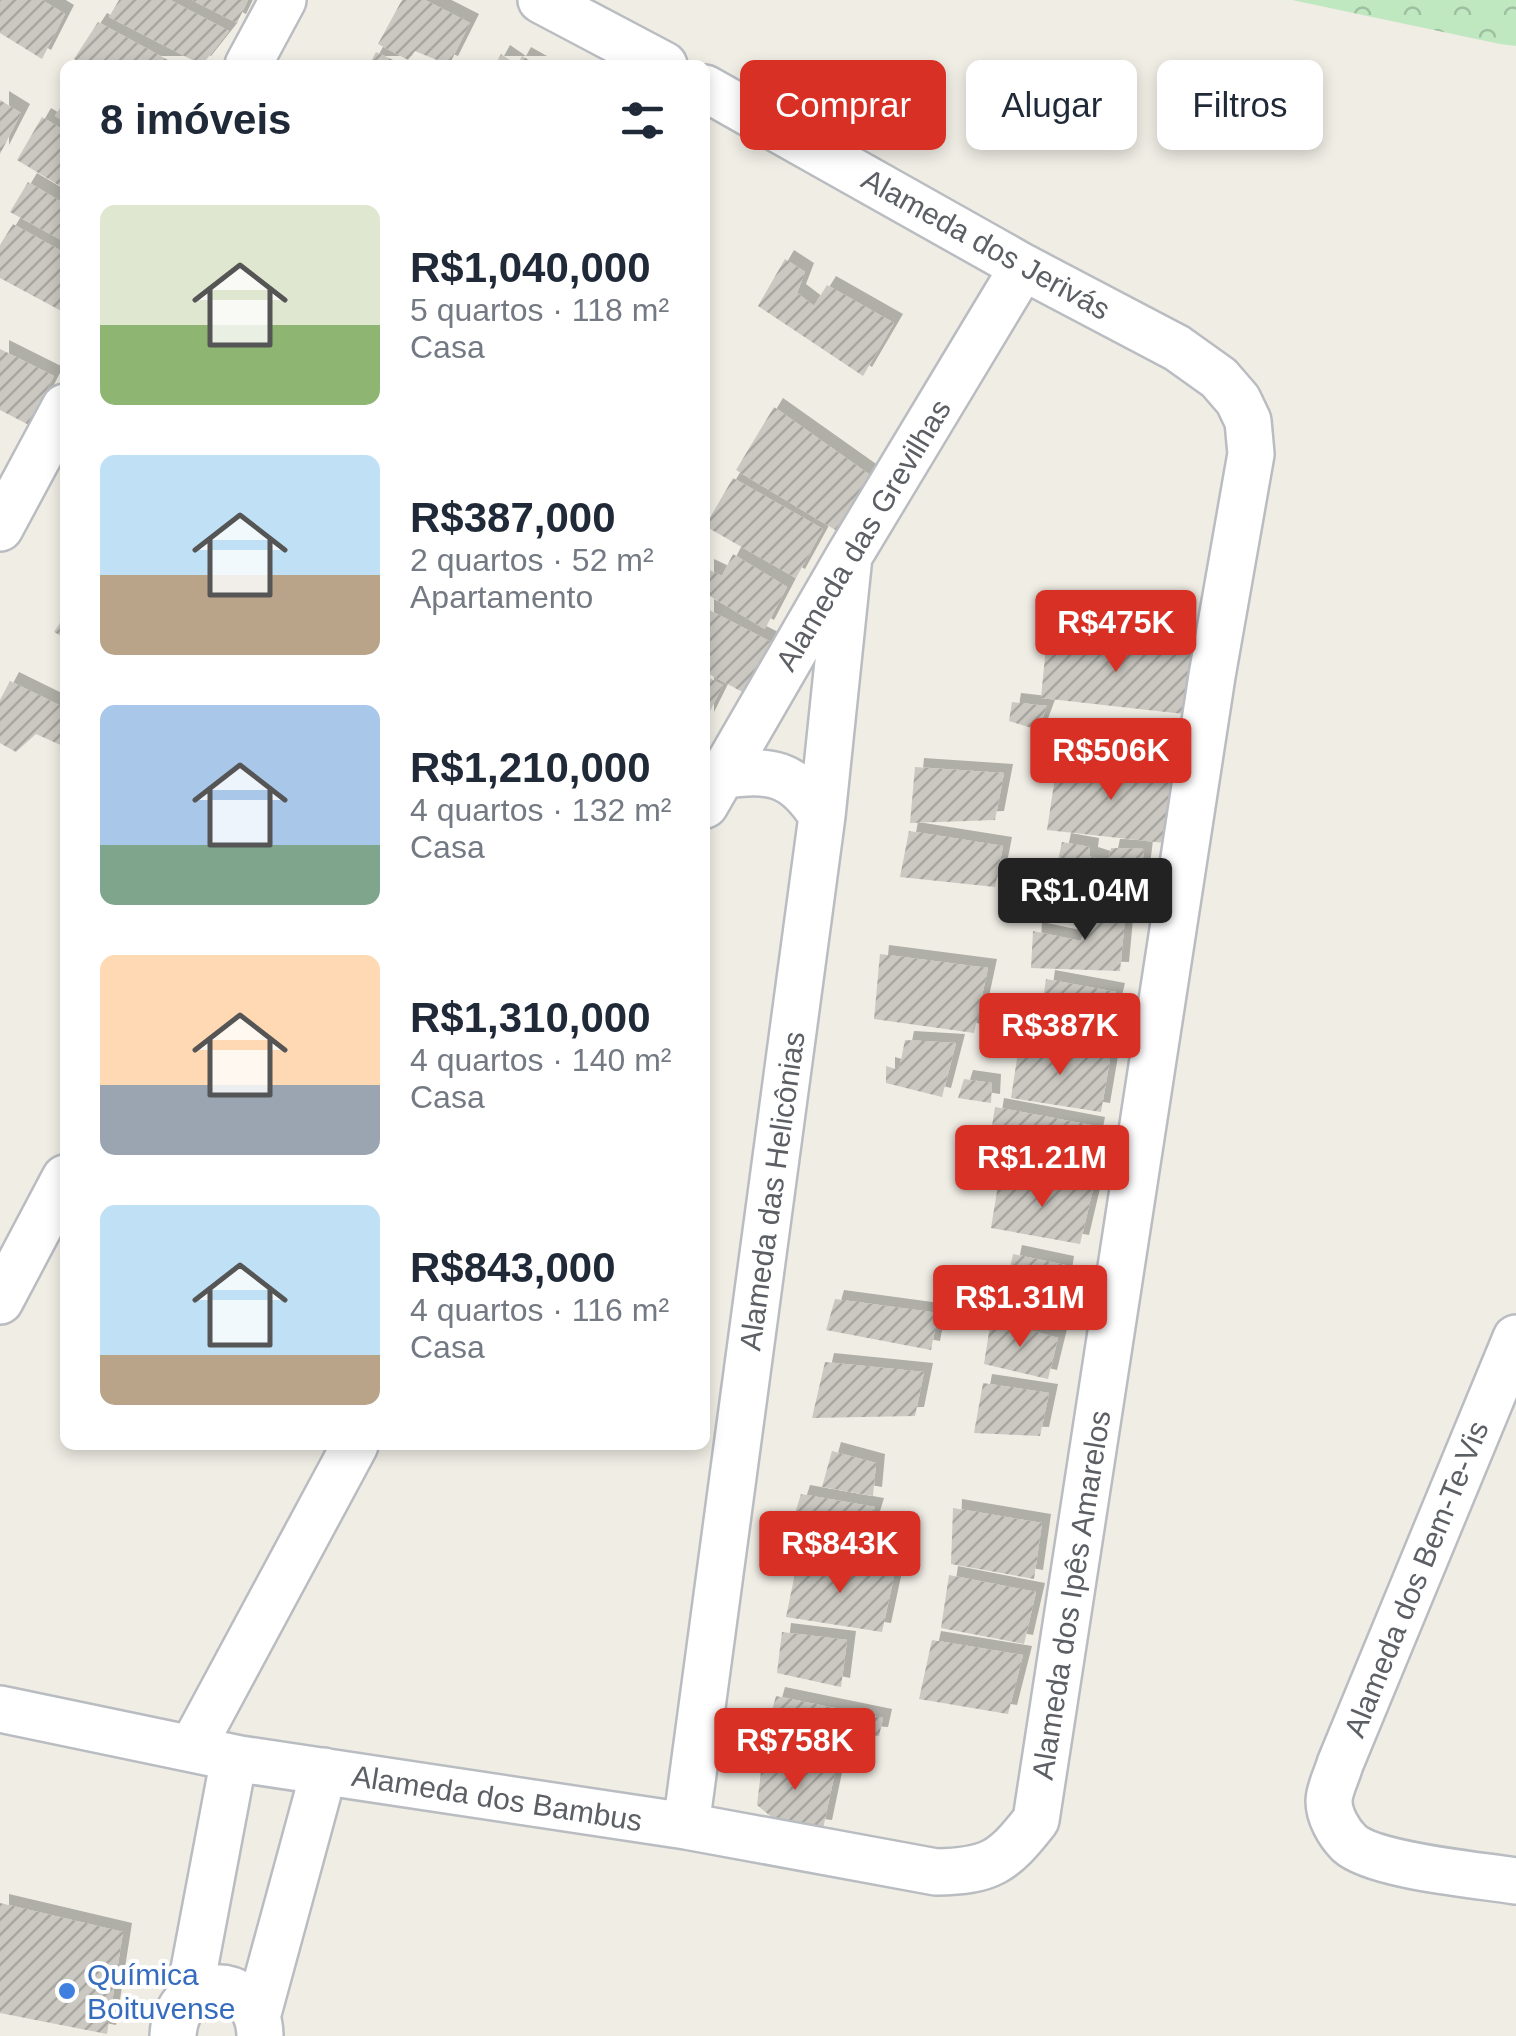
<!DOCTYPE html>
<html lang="pt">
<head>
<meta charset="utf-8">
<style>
  :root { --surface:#fff; --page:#f6f6f7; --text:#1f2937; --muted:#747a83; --accent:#d93025 }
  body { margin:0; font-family:Helvetica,sans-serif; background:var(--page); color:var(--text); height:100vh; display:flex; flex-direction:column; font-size:38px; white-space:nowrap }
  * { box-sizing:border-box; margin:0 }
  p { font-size:32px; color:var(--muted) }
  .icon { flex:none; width:55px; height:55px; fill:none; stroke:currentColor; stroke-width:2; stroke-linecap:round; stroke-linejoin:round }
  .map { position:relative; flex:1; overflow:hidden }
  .sheet { position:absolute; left:60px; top:60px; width:650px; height:1390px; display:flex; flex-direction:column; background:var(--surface); border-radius:15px; box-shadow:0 5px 15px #0003 }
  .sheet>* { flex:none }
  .guide { position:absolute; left:740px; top:60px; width:625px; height:90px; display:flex; gap:20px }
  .price { position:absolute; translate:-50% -85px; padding:0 22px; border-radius:10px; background:var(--accent); color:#fff; font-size:32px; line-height:65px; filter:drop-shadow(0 2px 5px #0008) }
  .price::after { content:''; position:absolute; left:50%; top:60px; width:30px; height:22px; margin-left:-15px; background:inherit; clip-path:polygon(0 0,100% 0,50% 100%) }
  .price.on { background:#222; color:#fff }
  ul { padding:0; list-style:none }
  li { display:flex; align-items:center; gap:30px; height:250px; padding:0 40px }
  li span { display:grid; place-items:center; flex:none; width:280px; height:200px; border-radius:15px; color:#555 }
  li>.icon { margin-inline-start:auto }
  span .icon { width:120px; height:120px; fill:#fffc; stroke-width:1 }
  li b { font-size:42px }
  h2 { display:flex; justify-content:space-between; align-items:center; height:120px; padding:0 40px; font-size:42px }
  .pill { padding:0 35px; border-radius:15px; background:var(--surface); box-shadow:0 5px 15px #0003; font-size:35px; line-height:90px }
  .pill.on { background:var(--accent); color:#fff }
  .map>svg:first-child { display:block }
</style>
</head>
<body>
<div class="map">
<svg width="1516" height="2036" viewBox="0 0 1516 2036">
  <defs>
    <pattern id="forest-crowns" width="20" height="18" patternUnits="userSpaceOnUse" patternTransform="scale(2.5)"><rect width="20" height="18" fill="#bfe8c1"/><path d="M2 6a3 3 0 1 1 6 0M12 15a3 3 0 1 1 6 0" fill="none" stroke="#9ebfa0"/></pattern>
    <pattern id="building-hatch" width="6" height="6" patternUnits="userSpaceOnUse" patternTransform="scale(2.5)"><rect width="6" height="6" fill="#cac8c1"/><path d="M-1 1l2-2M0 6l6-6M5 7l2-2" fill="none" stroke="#a7a6a0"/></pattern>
    <filter id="shadow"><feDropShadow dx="9" dy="-9" stdDeviation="0" flood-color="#0004"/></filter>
  </defs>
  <rect width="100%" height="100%" fill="#efede4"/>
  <path fill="url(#forest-crowns)" d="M 1292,0 L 1516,0 L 1516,46 L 1500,44 Z"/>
  <path fill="url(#building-hatch)" filter="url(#shadow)" d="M 0,0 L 42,0 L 65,14 L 42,59 L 0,33 Z
    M 119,0 L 170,0 L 229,31 L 202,65 L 109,17 Z
    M 192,0 L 248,0 L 237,23 Z
    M 402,0 L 425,0 L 470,23 L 449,65 L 415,51 L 408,60 L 378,44 Z
    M 98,22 L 177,65 L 84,65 L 74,59 Z
    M 376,52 L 404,65 L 369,65 Z
    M 501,54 L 517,65 L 495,65 Z
    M 522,56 L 538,65 L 517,65 Z
    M 0,100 L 21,113 L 0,154 Z
    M 65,100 L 65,122 L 55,116 Z
    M 42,117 L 65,131 L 65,189 L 17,160 Z
    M 28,182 L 65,204 L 65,242 L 10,212 Z
    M 13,224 L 65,253 L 65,313 L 0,278 L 0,245 Z
    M 785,259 L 805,272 L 797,293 L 814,306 L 827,285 L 894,323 L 863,376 L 758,306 Z
    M 0,349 L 54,376 L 29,425 L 0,410 Z
    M 774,407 L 870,475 L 837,531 L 736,470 Z
    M 733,478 L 823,529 L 796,578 L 705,526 Z
    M 733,554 L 787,587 L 765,629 L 705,593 L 705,568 L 722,576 Z
    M 705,608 L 775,644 L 748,695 L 705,672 Z
    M 65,615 L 65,638 L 54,632 Z
    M 1047,636 L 1195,654 L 1184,714 L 1041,698 Z
    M 705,676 L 723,685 L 705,721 Z
    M 10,681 L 65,708 L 65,747 L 36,734 L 16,752 L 0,743 L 0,700 Z
    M 1012,702 L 1047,706 L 1038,730 L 1009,721 Z
    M 1057,764 L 1174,775 L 1165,843 L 1047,830 Z
    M 915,767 L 1004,773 L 995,820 L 910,823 Z
    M 909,831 L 1003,846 L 995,887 L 900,877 Z
    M 1062,842 L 1090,847 L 1089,856 L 1108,862 L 1111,848 L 1144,849 L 1138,899 L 1111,894 L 1109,886 L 1088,884 L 1079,908 L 1049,902 Z
    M 1093,901 L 1126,907 L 1120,971 L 1031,968 L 1033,931 L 1081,941 Z
    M 880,954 L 988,968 L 974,1033 L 874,1019 Z
    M 1046,979 L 1116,992 L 1103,1046 L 1037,1044 Z
    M 905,1040 L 956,1043 L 942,1097 L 886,1083 L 886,1066 L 899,1070 Z
    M 1019,1045 L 1110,1059 L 1101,1112 L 1011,1098 Z
    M 964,1079 L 992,1083 L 991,1103 L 958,1098 Z
    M 995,1107 L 1096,1126 L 1087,1174 L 1007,1163 L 1017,1129 L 992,1126 Z
    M 999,1179 L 1093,1189 L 1080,1244 L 991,1228 Z
    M 1013,1254 L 1065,1265 L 1056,1323 L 1001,1310 Z
    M 835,1299 L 938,1313 L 931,1350 L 826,1330 Z
    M 991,1319 L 1058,1338 L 1048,1379 L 984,1364 Z
    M 825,1362 L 924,1372 L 915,1416 L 812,1418 Z
    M 983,1383 L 1049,1393 L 1040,1436 L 974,1433 Z
    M 832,1451 L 876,1463 L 873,1496 L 822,1487 Z
    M 801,1494 L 875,1507 L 861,1553 L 787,1539 Z
    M 953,1508 L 1042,1523 L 1034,1579 L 951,1564 Z
    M 798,1559 L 894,1576 L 882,1632 L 786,1617 Z
    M 949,1575 L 1036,1592 L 1024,1644 L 941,1628 Z
    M 782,1632 L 847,1640 L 841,1687 L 777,1673 Z
    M 932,1640 L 1023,1655 L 1008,1714 L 919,1699 Z
    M 776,1696 L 883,1718 L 879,1736 L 839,1733 L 829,1760 L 763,1743 Z
    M 763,1755 L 835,1772 L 823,1829 L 780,1824 L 757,1805 Z
    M 0,1903 L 123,1932 L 107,2034 L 0,2013 Z"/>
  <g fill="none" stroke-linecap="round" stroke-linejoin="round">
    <g stroke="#b9bcc1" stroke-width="50">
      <path id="minor" d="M 541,0 L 664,65
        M 248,65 L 283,0
        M 0,528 L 65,407
        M 721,776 C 770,768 794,772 822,816
        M 705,805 L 849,556 L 1023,267
        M 0,1301 L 65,1178
        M 1516,1338 L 1340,1764 C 1337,1775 1329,1790 1329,1801 C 1329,1816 1339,1833 1349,1843 C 1374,1866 1479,1875 1516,1881
        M 0,1709 L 240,1759 L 686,1826 L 936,1872 C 991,1871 1003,1862 1036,1820 L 1212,676 L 1251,454 L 1248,421 L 1238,400 L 1219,378 L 1177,348 L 1023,267 L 705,88
        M 192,1748 L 355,1445
        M 686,1826 L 822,816 L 849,556
        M 189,1996 L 234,1758
        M 257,2017 L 324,1771
        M 173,2036 C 176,1971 259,1972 260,2036"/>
    </g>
    <use href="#minor" stroke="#fff" stroke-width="45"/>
  </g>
  <circle fill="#3f7fe0" stroke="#fff" stroke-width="4" cx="67" cy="1991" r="10"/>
  <g text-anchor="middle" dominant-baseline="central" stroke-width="8" stroke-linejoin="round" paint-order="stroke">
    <g font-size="30" fill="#5c6065" stroke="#fff">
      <text transform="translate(986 244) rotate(29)">Alameda dos Jerivás</text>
      <text transform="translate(863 535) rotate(-59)">Alameda das Grevilhas</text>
      <text transform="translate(772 1191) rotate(-82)">Alameda das Helicônias</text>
      <text transform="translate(1416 1579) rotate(-68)">Alameda dos Bem-Te-Vis</text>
      <text transform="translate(1071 1595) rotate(-81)">Alameda dos Ipês Amarelos</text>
      <text transform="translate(497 1798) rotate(9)">Alameda dos Bambus</text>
    </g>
    <g font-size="30" fill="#366cbe" stroke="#fff" text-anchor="start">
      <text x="87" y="1974">Química<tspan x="87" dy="34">Boituvense</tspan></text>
    </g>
  </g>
</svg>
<b class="price" style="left:1116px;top:675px">R$475K</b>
<b class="price" style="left:1111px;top:803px">R$506K</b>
<b class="price on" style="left:1085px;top:943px">R$1.04M</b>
<b class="price" style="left:1060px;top:1078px">R$387K</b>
<b class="price" style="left:1042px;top:1210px">R$1.21M</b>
<b class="price" style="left:1020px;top:1350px">R$1.31M</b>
<b class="price" style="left:840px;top:1596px">R$843K</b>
<b class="price" style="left:795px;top:1793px">R$758K</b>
<div class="guide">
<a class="pill on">Comprar</a>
<a class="pill">Alugar</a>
<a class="pill">Filtros</a>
</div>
<section class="sheet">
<h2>8 imóveis<svg class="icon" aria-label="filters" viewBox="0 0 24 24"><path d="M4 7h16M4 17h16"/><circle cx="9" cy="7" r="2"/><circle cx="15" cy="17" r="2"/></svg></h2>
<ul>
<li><span style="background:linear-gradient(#dfe7d0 60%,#8fb573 0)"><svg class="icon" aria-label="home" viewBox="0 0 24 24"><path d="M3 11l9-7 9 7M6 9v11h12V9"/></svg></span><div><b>R$1,040,000</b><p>5 quartos · 118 m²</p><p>Casa</p></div></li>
<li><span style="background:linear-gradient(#bfe0f5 60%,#b9a48a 0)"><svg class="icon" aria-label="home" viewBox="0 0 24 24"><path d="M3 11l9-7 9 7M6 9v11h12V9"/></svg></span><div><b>R$387,000</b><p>2 quartos · 52 m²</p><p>Apartamento</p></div></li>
<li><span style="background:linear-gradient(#a9c7e8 70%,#7fa58c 0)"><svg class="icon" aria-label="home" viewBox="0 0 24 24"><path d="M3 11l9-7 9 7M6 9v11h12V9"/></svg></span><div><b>R$1,210,000</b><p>4 quartos · 132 m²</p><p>Casa</p></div></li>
<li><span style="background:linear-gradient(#ffd9b3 65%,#9aa5b1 0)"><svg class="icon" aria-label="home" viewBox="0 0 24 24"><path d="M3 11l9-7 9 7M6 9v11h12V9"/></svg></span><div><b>R$1,310,000</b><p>4 quartos · 140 m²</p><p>Casa</p></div></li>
<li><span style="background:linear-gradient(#bfe0f5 75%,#b9a48a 0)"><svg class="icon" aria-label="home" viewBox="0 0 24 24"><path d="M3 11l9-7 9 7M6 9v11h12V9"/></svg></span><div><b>R$843,000</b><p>4 quartos · 116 m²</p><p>Casa</p></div></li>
</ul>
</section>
</div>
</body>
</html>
